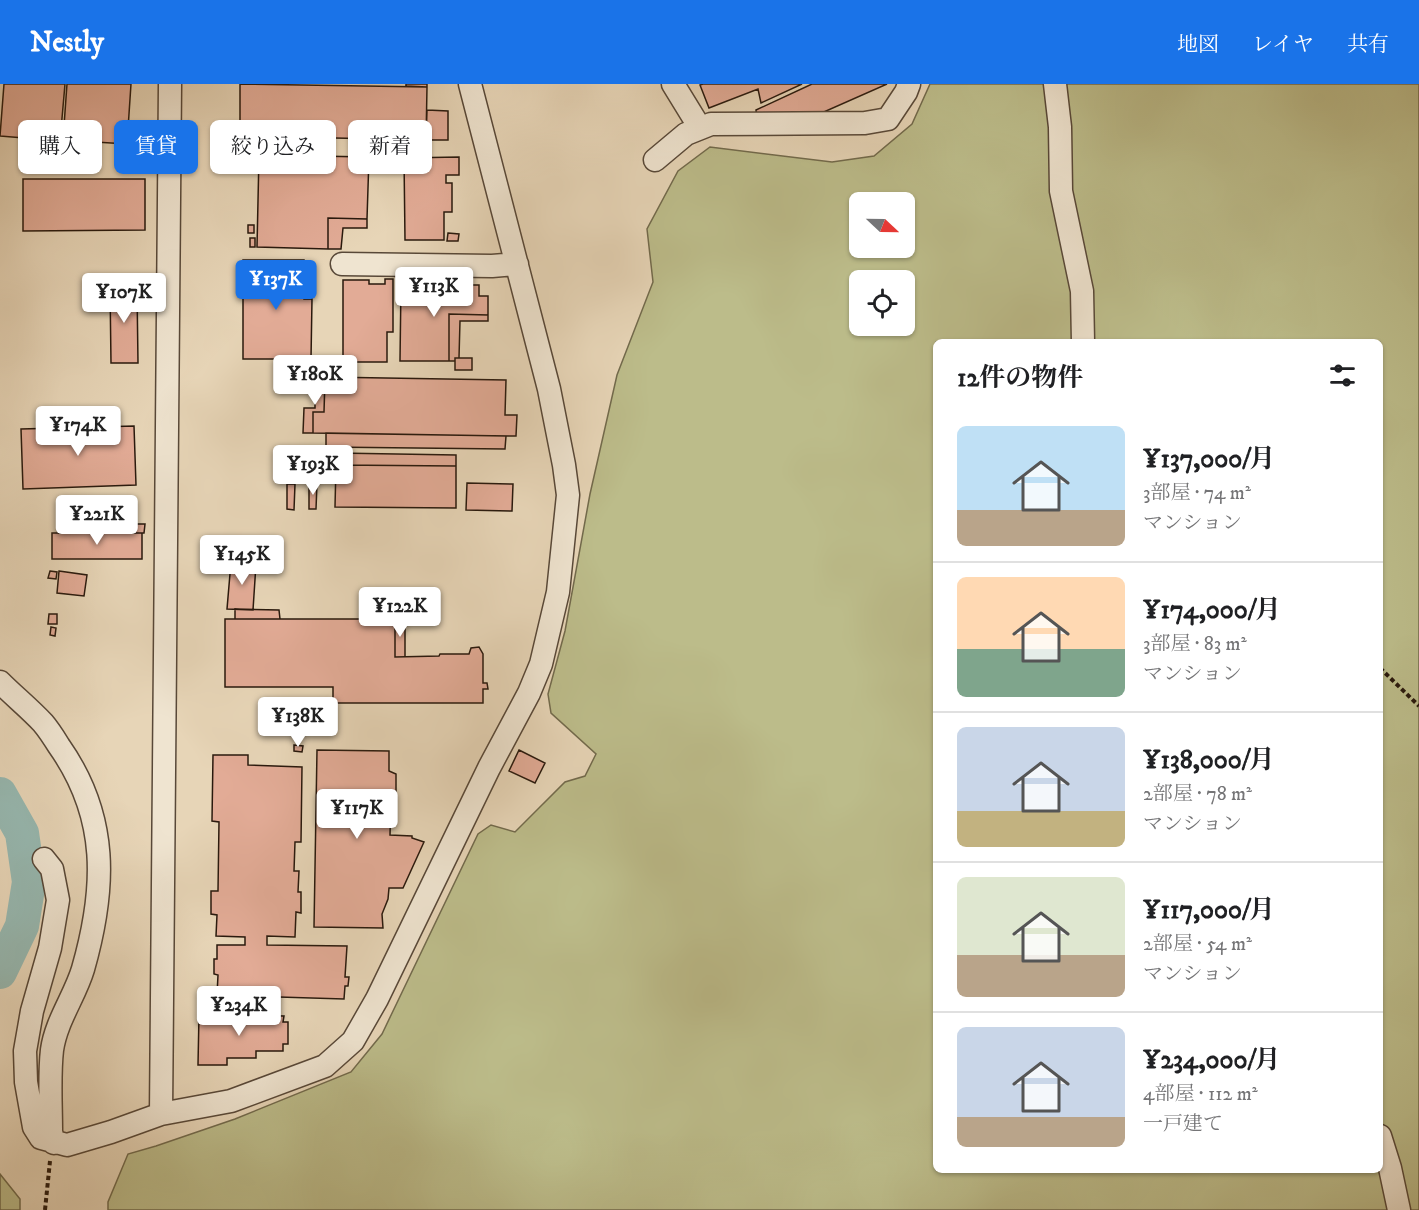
<!DOCTYPE html>
<html lang="ja">
<head>
<meta charset="utf-8">
<style>
  :root { --surface:#fff; --page:#f6f6f6; --text:#202124; --muted:#757577; --line:#e0e0e0; --accent:#1a73e8 }
  body { margin:0; font-family:"IM FELL DW Pica","Noto Serif JP",serif; background:var(--page); color:var(--text); height:100vh; display:flex; flex-direction:column; font-size:22px; white-space:nowrap }
  * { box-sizing:border-box; margin:0 }
  p { font-size:20px; color:var(--muted) }
  .icon { flex:none; width:33px; height:33px; fill:none; stroke:currentColor; stroke-width:2; stroke-linecap:round; stroke-linejoin:round }
  .map { position:relative; flex:1; overflow:hidden }
  .sheet { position:absolute; left:933px; top:255px; width:450px; height:834px; display:flex; flex-direction:column; background:var(--surface); border-radius:9px; box-shadow:0 2px 4px #0004 }
  .sheet>* { flex:none }
  .guide { position:absolute; left:18px; top:36px; width:570px; height:54px; display:flex; gap:12px }
  .needle { width:39px; rotate:112deg }
  .fabs { position:absolute; left:849px; top:108px; display:grid; gap:12px }
  .fabs a { display:grid; place-items:center; width:66px; height:66px; border-radius:9px; background:var(--surface); box-shadow:0 2px 4px #0004; font-size:30px }
  .price { position:absolute; translate:-50% -51px; padding:0 14px; border-radius:6px; background:#fff; color:#222; font-size:20px; line-height:39px; filter:drop-shadow(0 2px 3px #0008) }
  .price::after { content:''; position:absolute; left:50%; top:36px; width:18px; height:14px; margin-left:-9px; background:inherit; clip-path:polygon(0 0,100% 0,50% 100%) }
  .price.active { background:var(--accent); color:#fff }
  ul { padding:0; list-style:none }
  li { display:flex; align-items:center; gap:18px; height:150px; padding:0 24px }
  li+li { border-top:2px solid var(--line) }
  li span { display:grid; place-items:center; flex:none; width:168px; height:120px; border-radius:9px; color:#555 }
  li>.icon { margin-inline-start:auto }
  span .icon { width:72px; height:72px; fill:#fffc; stroke-width:1 }
  li b { font-size:26px }
  h2 { display:flex; justify-content:space-between; align-items:center; height:72px; padding:0 24px; font-size:26px }
  .pill { padding:0 21px; border-radius:9px; background:var(--surface); box-shadow:0 2px 4px #0004; font-size:21px; line-height:54px }
  .pill.active { background:var(--accent); color:#fff }
  header { display:flex; align-items:center; gap:36px; box-sizing:border-box; height:84px; padding:0 30px; background:var(--accent); color:#fff }
  header strong { font-size:28px }
  nav { display:flex; gap:33px; margin-inline-start:auto; font-size:21px }
  .map>svg:first-child { display:block }
</style>
</head>
<body>
<header>
<strong>Nestly</strong>
<nav><a>地図</a><a>レイヤ</a><a>共有</a></nav>
</header>
<div class="map">
<svg width="1419" height="1126" viewBox="0 0 1419 1126">
  <rect width="100%" height="100%" fill="#e7d5b7"/>
  <filter id="stains"><feTurbulence type="fractalNoise" baseFrequency=".00333" numOctaves="4"/><feColorMatrix values="0 0 0 0 .2 0 0 0 0 .09 0 0 0 0 .02 0 0 0 .5 -.17"/></filter>
  <radialGradient id="worn" r=".72"><stop offset=".6" stop-color="#630" stop-opacity="0"/><stop offset="1" stop-color="#630" stop-opacity=".3"/></radialGradient>
  <path fill="#bcbc8a" stroke="#726a4c" stroke-width="1.5" fill-rule="evenodd" d="M 930,0 L 1419,0 L 1419,1126 L 108,1126 L 108,1118 L 128,1070 L 156,1062 L 235,1035 L 351,988 L 382,950 L 478,750 L 491,741 L 515,748 L 565,698 L 585,692 L 596,670 L 551,629 L 548,610 L 565,547 L 590,410 L 617,291 L 653,198 L 647,145 L 678,87 L 710,63 L 832,78 L 874,72 L 912,40 ZM 860,118 L 904,118 L 904,164 L 860,164 ZM 860,196 L 904,196 L 904,242 L 860,242 ZM 936,258 L 1380,258 L 1380,1086 L 936,1086 Z
    M 0,1090 L 20,1115 L 20,1126 L 0,1126 Z"/>
  <g fill="none" stroke-linecap="round" stroke-linejoin="round">
    <path stroke="#97b8b0" stroke-width="34" d="M 0,710 L 22,749 L 29,798 L 22,842 L 0,888"/>
  </g>
  <path fill="#e2ab96" stroke="#29190d" stroke-width="1.5" d="M 4,0 L 65,0 L 60,57 L 0,52 Z
    M 67,0 L 131,0 L 127,60 L 63,56 Z
    M 240,0 L 427,3 L 426,56 L 240,52 Z
    M 406,0 L 427,0 L 427,3 L 406,2 Z
    M 703,0 L 802,0 L 761,19 L 758,5 L 709,24 L 700,1 Z
    M 812,0 L 887,0 L 808,35 L 757,36 L 756,26 Z
    M 427,26 L 448,27 L 448,56 L 426,56 Z
    M 259,71 L 369,73 L 367,135 L 328,134 L 328,165 L 257,163 Z
    M 459,73 L 459,91 L 446,91 L 446,99 L 452,99 L 452,128 L 444,128 L 444,156 L 405,156 L 404,74 Z
    M 23,95 L 145,95 L 145,146 L 23,147 Z
    M 328,134 L 367,135 L 367,144 L 343,144 L 341,165 L 328,165 Z
    M 248,141 L 254,141 L 254,149 L 248,149 Z
    M 448,149 L 459,150 L 458,157 L 447,157 Z
    M 250,154 L 255,154 L 255,163 L 250,163 Z
    M 243,176 L 304,176 L 304,215 L 312,215 L 311,275 L 243,275 Z
    M 385,195 L 393,195 L 393,248 L 387,248 L 387,278 L 343,278 L 343,196 L 369,196 L 369,200 L 385,200 Z
    M 119,196 L 128,196 L 128,205 L 137,205 L 138,279 L 111,279 L 110,203 L 119,203 Z
    M 401,201 L 479,201 L 479,212 L 488,212 L 488,231 L 449,230 L 449,277 L 400,277 Z
    M 449,230 L 488,231 L 488,237 L 460,237 L 459,274 L 455,274 L 455,277 L 449,277 Z
    M 455,274 L 472,274 L 472,286 L 455,286 Z
    M 325,293 L 506,296 L 505,331 L 517,331 L 516,352 L 313,349 L 313,328 L 324,328 Z
    M 315,295 L 325,295 L 324,328 L 313,328 L 313,349 L 303,349 L 304,324 L 315,324 Z
    M 134,342 L 136,401 L 23,405 L 21,345 Z
    M 326,349 L 506,352 L 505,365 L 326,363 Z
    M 336,369 L 456,371 L 456,382 L 336,381 Z
    M 336,381 L 456,382 L 456,424 L 335,423 Z
    M 309,399 L 317,399 L 316,425 L 309,425 Z
    M 467,399 L 513,400 L 512,427 L 466,426 Z
    M 287,400 L 295,400 L 294,426 L 287,425 Z
    M 131,440 L 145,440 L 144,449 L 131,449 Z
    M 52,449 L 142,449 L 142,475 L 52,475 Z
    M 236,465 L 249,467 L 248,475 L 235,473 Z
    M 231,478 L 256,480 L 253,526 L 227,525 Z
    M 50,487 L 57,488 L 56,495 L 48,494 Z
    M 59,487 L 87,491 L 84,512 L 57,509 Z
    M 235,525 L 279,526 L 280,535 L 235,535 Z
    M 49,530 L 57,530 L 57,540 L 48,540 Z
    M 225,535 L 395,535 L 395,573 L 439,572 L 440,570 L 469,570 L 471,564 L 479,563 L 483,570 L 483,599 L 487,599 L 488,605 L 483,605 L 483,619 L 333,619 L 333,603 L 225,603 Z
    M 395,535 L 405,535 L 405,573 L 395,573 Z
    M 51,543 L 56,544 L 55,552 L 50,551 Z
    M 294,661 L 303,662 L 302,668 L 294,667 Z
    M 317,666 L 389,667 L 389,687 L 396,690 L 396,712 L 391,713 L 390,751 L 412,752 L 412,754 L 424,758 L 403,804 L 389,804 L 388,815 L 382,830 L 383,844 L 314,843 Z
    M 519,666 L 545,679 L 535,699 L 509,687 Z
    M 213,671 L 248,671 L 248,681 L 302,683 L 301,758 L 295,758 L 294,787 L 299,787 L 298,808 L 301,808 L 301,829 L 296,828 L 295,853 L 267,852 L 267,861 L 347,862 L 345,893 L 349,893 L 348,902 L 345,902 L 344,915 L 217,911 L 218,891 L 214,890 L 214,875 L 217,875 L 217,861 L 245,861 L 245,853 L 216,852 L 217,831 L 211,830 L 211,807 L 218,807 L 219,738 L 212,737 Z
    M 212,927 L 219,927 L 219,931 L 284,932 L 283,938 L 288,938 L 288,960 L 283,960 L 283,967 L 256,967 L 256,974 L 227,974 L 227,981 L 198,981 L 199,931 L 212,931 Z"/>
  <g fill="none" stroke-linecap="round" stroke-linejoin="round">
    <g stroke="#584838" stroke-width="25">
      <path id="minor" d="M 673,0 L 700,44
        M 1055,0 L 1060,43 L 1061,107 L 1082,207 L 1083,258
        M 655,76 L 686,50 L 711,40 L 865,39 L 888,35 L 906,8 L 909,0
        M 342,180 L 492,182 L 517,180
        M 0,598 C 14,612 30,625 43,639 C 49,646 54,654 59,662 C 109,733 106,804 83,885 C 75,912 56,937 52,966 C 49,992 51,1022 51,1048 L 54,1059
        M 44,775 L 52,785 L 58,816 L 50,864 L 32,927 L 25,967 L 26,998 L 34,1043 L 41,1054 L 67,1061 L 111,1048 L 161,1030 L 231,1017 L 325,982 L 353,957 L 377,915 L 489,684 L 529,609 L 541,580 L 558,508 L 568,411 L 564,381 L 549,305 L 470,0
        M 161,1030 L 170,0
        M 1380,1052 L 1390,1084 L 1399,1126"/>
    </g>
    <path stroke="#29190d" stroke-width="4" stroke-dasharray="4.5 3" stroke-linecap="butt" d="M 1380,584 L 1419,622
      M 45,1126 L 50,1077"/>
    <use href="#minor" stroke="#efe4d0" stroke-width="22"/>
  </g>
  <rect width="100%" height="100%" filter="url(#stains)"/>
  <rect width="100%" height="100%" fill="url(#worn)"/>
</svg>
<div class="fabs">
<a><svg class="needle" viewBox="-14 -14 28 28"><path d="M0-13l5 13h-10z" fill="#e53935"/><path d="M0 13l5-13h-10z" fill="#757577"/></svg></a>
<a><svg class="icon" aria-label="locate" viewBox="0 0 24 24"><circle cx="12" cy="12" r="6"/><path d="M12 2v4M12 18v4M2 12h4M18 12h4"/></svg></a>
</div>
<b class="price active" style="left:276px;top:227px">¥137K</b>
<b class="price" style="left:434px;top:234px">¥113K</b>
<b class="price" style="left:124px;top:240px">¥107K</b>
<b class="price" style="left:315px;top:322px">¥180K</b>
<b class="price" style="left:78px;top:373px">¥174K</b>
<b class="price" style="left:313px;top:412px">¥193K</b>
<b class="price" style="left:97px;top:462px">¥221K</b>
<b class="price" style="left:242px;top:502px">¥145K</b>
<b class="price" style="left:400px;top:554px">¥122K</b>
<b class="price" style="left:298px;top:664px">¥138K</b>
<b class="price" style="left:357px;top:756px">¥117K</b>
<b class="price" style="left:239px;top:953px">¥234K</b>
<div class="guide">
<a class="pill">購入</a>
<a class="pill active">賃貸</a>
<a class="pill">絞り込み</a>
<a class="pill">新着</a>
</div>
<section class="sheet">
<h2>12件の物件<svg class="icon" aria-label="filters" viewBox="0 0 24 24"><path d="M4 7h16M4 17h16"/><circle cx="9" cy="7" r="2"/><circle cx="15" cy="17" r="2"/></svg></h2>
<ul>
<li><span style="background:linear-gradient(#bfe0f5 70%,#b9a48a 0)"><svg class="icon" aria-label="home" viewBox="0 0 24 24"><path d="M3 11l9-7 9 7M6 9v11h12V9"/></svg></span><div><b>¥137,000/月</b><p>3部屋 · 74 m²</p><p>マンション</p></div></li>
<li><span style="background:linear-gradient(#ffd9b3 60%,#7fa58c 0)"><svg class="icon" aria-label="home" viewBox="0 0 24 24"><path d="M3 11l9-7 9 7M6 9v11h12V9"/></svg></span><div><b>¥174,000/月</b><p>3部屋 · 83 m²</p><p>マンション</p></div></li>
<li><span style="background:linear-gradient(#c9d6e8 70%,#c2b280 0)"><svg class="icon" aria-label="home" viewBox="0 0 24 24"><path d="M3 11l9-7 9 7M6 9v11h12V9"/></svg></span><div><b>¥138,000/月</b><p>2部屋 · 78 m²</p><p>マンション</p></div></li>
<li><span style="background:linear-gradient(#dfe7d0 65%,#b9a48a 0)"><svg class="icon" aria-label="home" viewBox="0 0 24 24"><path d="M3 11l9-7 9 7M6 9v11h12V9"/></svg></span><div><b>¥117,000/月</b><p>2部屋 · 54 m²</p><p>マンション</p></div></li>
<li><span style="background:linear-gradient(#c9d6e8 75%,#b9a48a 0)"><svg class="icon" aria-label="home" viewBox="0 0 24 24"><path d="M3 11l9-7 9 7M6 9v11h12V9"/></svg></span><div><b>¥234,000/月</b><p>4部屋 · 112 m²</p><p>一戸建て</p></div></li>
</ul>
</section>
</div>
</body>
</html>
